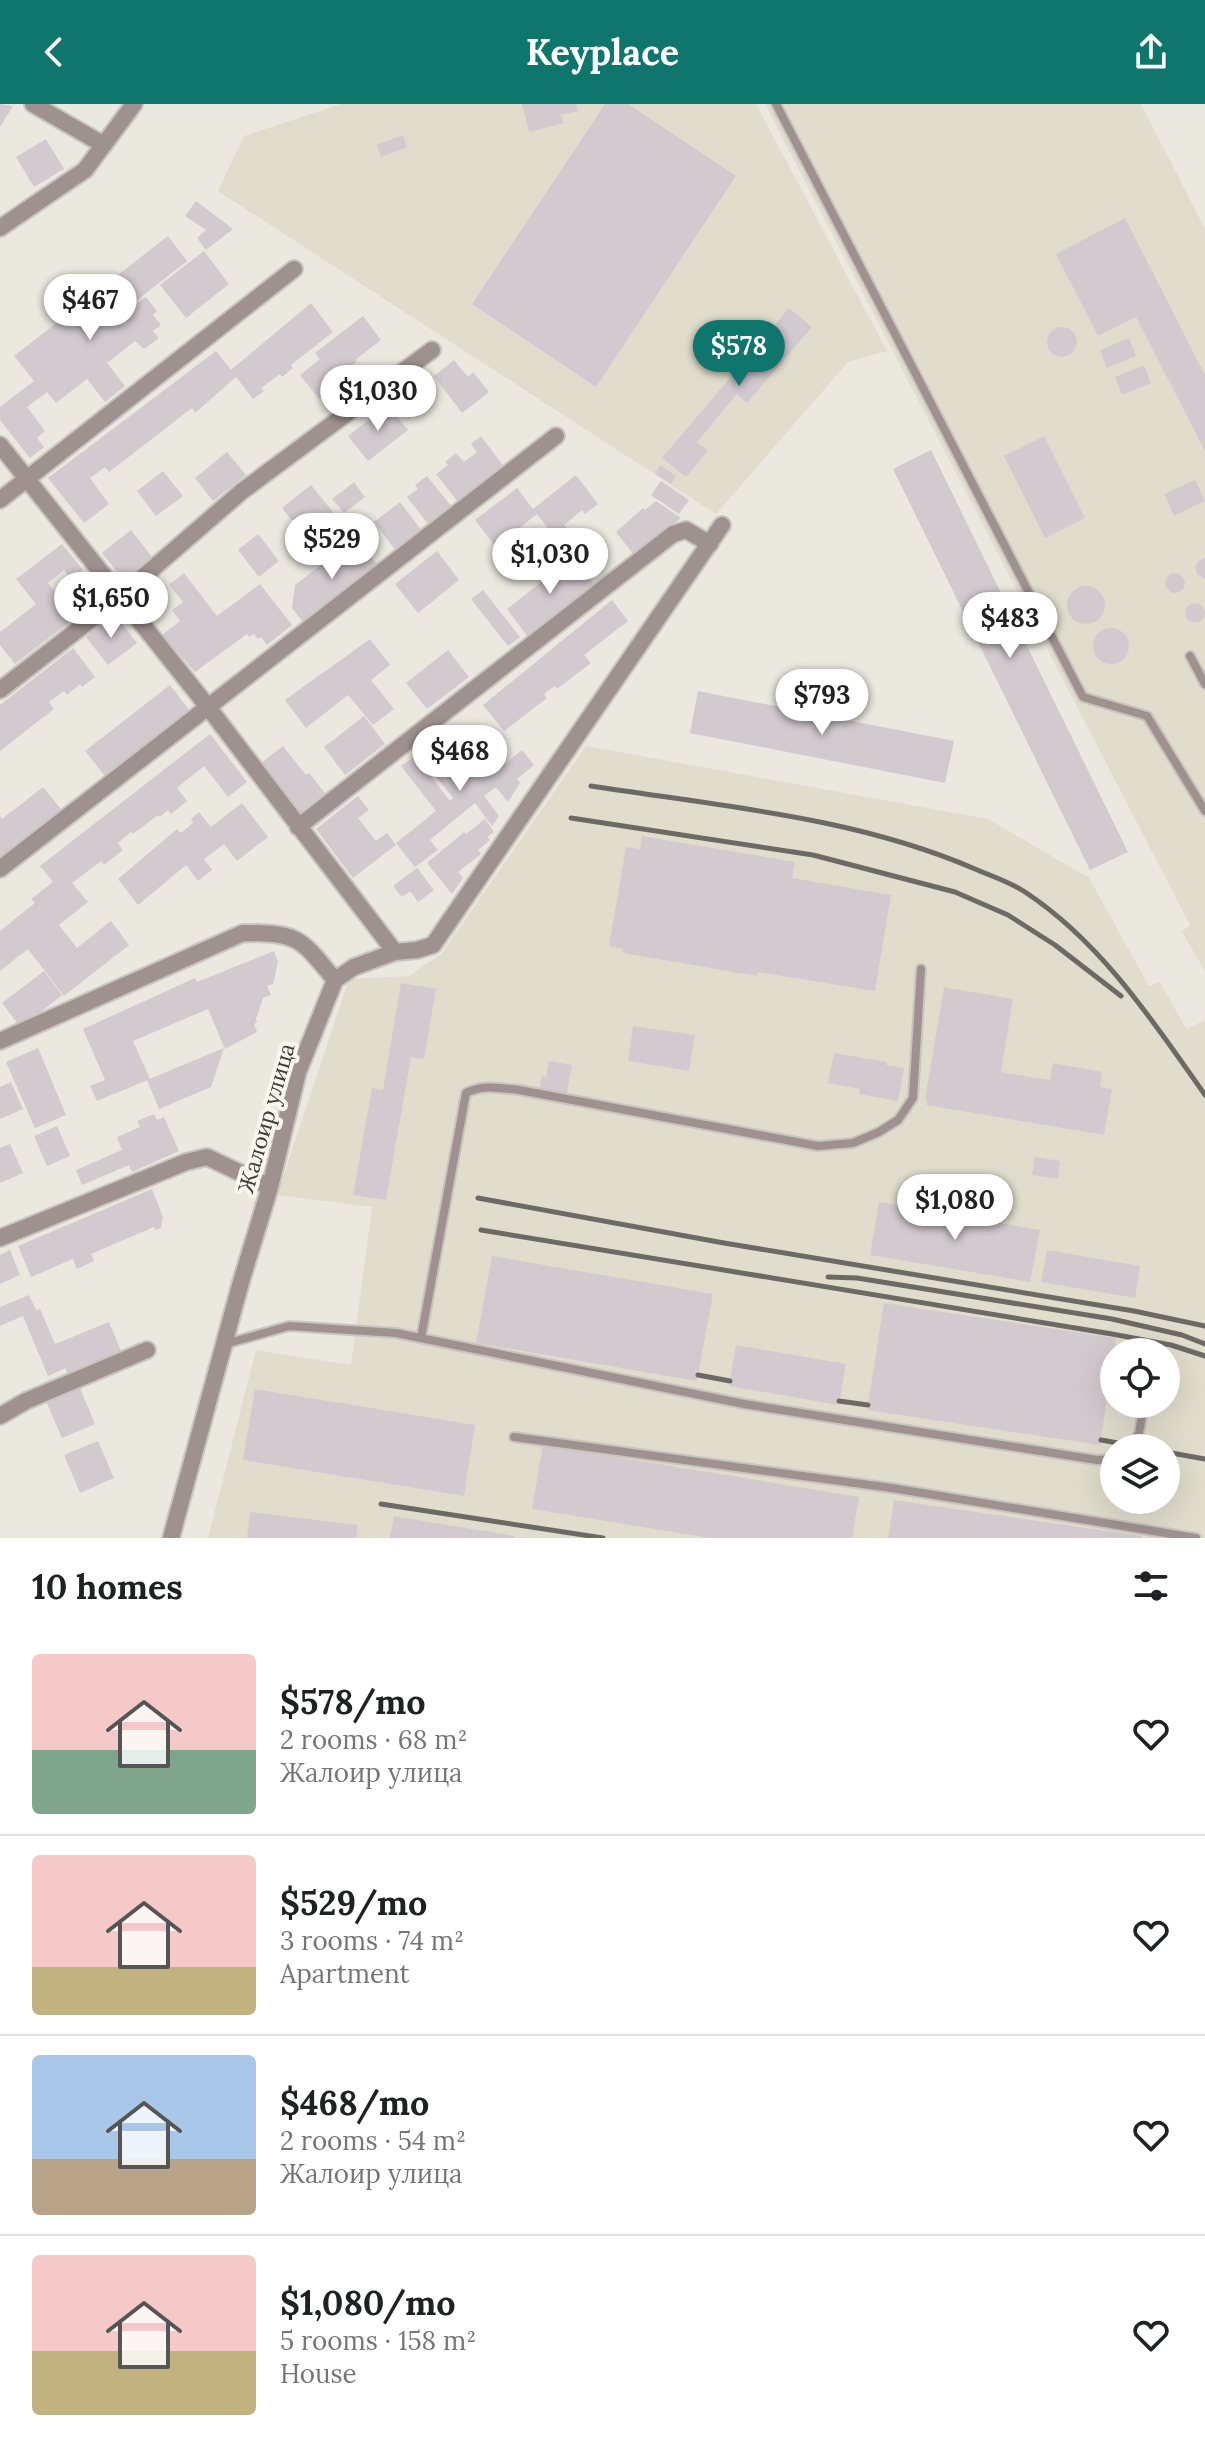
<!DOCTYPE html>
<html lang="en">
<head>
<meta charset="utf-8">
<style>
  :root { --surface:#fff; --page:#f6f6f6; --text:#202124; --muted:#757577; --line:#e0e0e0; --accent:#0f766e }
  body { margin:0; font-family:Lora,serif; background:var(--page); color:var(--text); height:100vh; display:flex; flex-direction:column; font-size:30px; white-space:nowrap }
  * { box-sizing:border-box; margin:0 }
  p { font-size:26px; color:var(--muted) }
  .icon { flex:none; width:44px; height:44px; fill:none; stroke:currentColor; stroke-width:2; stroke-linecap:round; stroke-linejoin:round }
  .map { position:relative; height:1434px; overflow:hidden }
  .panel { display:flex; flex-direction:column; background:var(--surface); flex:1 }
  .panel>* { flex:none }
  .controls { position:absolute; left:1100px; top:1234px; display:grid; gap:16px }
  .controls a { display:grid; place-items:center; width:80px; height:80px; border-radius:50%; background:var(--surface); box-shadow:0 8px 32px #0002; font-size:40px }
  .price { position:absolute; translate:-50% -68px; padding:0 18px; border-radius:28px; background:#fff; color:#222; font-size:26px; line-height:52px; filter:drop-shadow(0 2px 4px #0008) }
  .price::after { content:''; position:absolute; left:50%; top:48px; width:24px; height:18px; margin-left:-12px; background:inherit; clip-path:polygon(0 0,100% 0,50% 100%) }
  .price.selected { background:var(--accent); color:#fff }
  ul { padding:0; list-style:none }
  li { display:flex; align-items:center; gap:24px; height:200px; padding:0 32px }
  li+li { border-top:2px solid var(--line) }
  li span { display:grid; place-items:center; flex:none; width:224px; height:160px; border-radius:8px; color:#555 }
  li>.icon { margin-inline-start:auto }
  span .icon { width:96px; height:96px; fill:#fffc; stroke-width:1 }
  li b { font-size:34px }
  h2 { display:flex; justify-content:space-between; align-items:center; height:96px; padding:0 32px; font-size:34px }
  header { display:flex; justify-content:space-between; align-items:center; height:104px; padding:0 32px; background:var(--accent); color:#fff; font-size:36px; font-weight:700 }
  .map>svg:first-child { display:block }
</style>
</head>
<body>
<header><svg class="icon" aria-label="back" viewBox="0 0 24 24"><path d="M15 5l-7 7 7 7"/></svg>Keyplace<svg class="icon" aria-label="share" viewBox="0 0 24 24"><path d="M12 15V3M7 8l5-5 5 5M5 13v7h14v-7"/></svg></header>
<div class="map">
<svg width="1205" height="1434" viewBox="0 0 1205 1434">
  <rect width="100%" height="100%" fill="#eae8df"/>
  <path fill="#e1ddcd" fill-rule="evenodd" d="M 341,0 L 756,0 L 887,247 L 848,258 L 716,410 L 218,87 L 244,32 Z
    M 765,0 L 1141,0 L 1205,125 L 1205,867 L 1182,828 L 1190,821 Z
    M 586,642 L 988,715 L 1089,774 L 1149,882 L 1160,878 L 1186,925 L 1205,916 L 1205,1434 L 208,1434 L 256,1246 L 351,1261 L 372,1103 L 277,1091 L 349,875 L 409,872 L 441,850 ZM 1114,1248 L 1166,1248 L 1166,1300 L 1114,1300 ZM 1114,1344 L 1166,1344 L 1166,1396 L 1114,1396 Z"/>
  <path fill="#d3cad0" d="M 0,0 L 13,2 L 0,23 Z
    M 522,0 L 576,0 L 578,7 L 561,11 L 564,19 L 529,28 Z
    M 605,0 L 628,0 L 736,72 L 596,283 L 472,200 Z
    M 403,31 L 407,43 L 381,53 L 376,41 Z
    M 46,35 L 64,65 L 34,83 L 16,53 Z
    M 196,97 L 233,125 L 206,146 L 197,134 L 206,126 L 185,112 Z
    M 1125,114 L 1205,271 L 1205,347 L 1136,213 L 1098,232 L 1056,150 Z
    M 168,132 L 187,157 L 109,218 L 111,220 L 146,193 L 157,207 L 153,211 L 161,221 L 153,227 L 159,234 L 144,245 L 135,237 L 107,259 L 125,282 L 105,298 L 87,275 L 56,299 L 47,288 L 27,303 L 45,327 L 37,334 L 44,343 L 30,354 L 0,316 L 0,303 L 34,277 L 14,252 Z
    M 204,147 L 229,180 L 186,214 L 160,181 Z
    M 311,199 L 333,228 L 291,261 L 293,264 L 282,273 L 280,270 L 261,284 L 264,287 L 253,295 L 236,273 L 195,309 L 192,304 L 109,368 L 105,363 L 90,374 L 109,400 L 84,419 L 48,374 L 216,247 L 231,266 Z
    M 789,204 L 812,223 L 747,299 L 737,290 L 697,338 L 708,347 L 686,373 L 662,354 Z
    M 363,212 L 381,236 L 355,256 L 357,258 L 335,275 L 339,280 L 319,295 L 300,271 L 320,255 L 315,249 Z
    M1047 238a15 15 0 1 1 30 0a15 15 0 1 1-30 0Z
    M 1129,234 L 1136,252 L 1107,264 L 1100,246 Z
    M 454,256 L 468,273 L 473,268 L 489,288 L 462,309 L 434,272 Z
    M 1144,261 L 1151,279 L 1122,291 L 1115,273 Z
    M 388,301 L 408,326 L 368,357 L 348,332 Z
    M 481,332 L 504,363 L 458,398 L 436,370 L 448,361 L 445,358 L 456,349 L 464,358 L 477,348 L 471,340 Z
    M 1044,332 L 1085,414 L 1045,434 L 1004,352 Z
    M 931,346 L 1128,748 L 1090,766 L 893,365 Z
    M 227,348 L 246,371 L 213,397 L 195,374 Z
    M 660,361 L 676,372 L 671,380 L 655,370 Z
    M 163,367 L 183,392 L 156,412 L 137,387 Z
    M 576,371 L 598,400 L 585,410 L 582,406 L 564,421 L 567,424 L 555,433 L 537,410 L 496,443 L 475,416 L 517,384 L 533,405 Z
    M 427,372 L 452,403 L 429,421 L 407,393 L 418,385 L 415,381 Z
    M 1195,376 L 1205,397 L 1174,412 L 1164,390 Z
    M 661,377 L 689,396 L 679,410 L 651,391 Z
    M 354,378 L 365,393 L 344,409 L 332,395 Z
    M 311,381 L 338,414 L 308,437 L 282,404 Z
    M 656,397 L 681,414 L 634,451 L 616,428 L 643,404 L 645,406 Z
    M 400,398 L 422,427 L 396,447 L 374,418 Z
    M 131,426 L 152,453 L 123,475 L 102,449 Z
    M 258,430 L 279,457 L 259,473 L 238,446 Z
    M 356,434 L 380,464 L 306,522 L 292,504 L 295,481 Z
    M 62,440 L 83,466 L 71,476 L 64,466 L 48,479 L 75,514 L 15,560 L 0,541 L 0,528 L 36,500 L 16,475 Z
    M 437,447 L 459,476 L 418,509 L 395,480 Z
    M 573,453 L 594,480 L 527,532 L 507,505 Z
    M 1205,454 L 1205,475 L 1197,470 L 1195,463 L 1198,457 Z
    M1165 479a10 10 0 1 1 20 0a10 10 0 1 1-20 0Z
    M 184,469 L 217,512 L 260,480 L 292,521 L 267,541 L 261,533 L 258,535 L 254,530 L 249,533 L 247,530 L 195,568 L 162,531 L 180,517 L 172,506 L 183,498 L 169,481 Z
    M1067 501a19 19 0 1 1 38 0a19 19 0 1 1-38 0Z
    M 483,486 L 520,533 L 508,542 L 471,495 Z
    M 612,496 L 628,517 L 584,551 L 591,559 L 557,585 L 555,582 L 544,590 L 547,594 L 504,627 L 483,601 Z
    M1185 509a10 10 0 1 1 20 0a10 10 0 1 1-20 0Z
    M 114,510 L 137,539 L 108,561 L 86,533 Z
    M1093 542a18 18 0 1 1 36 0a18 18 0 1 1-36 0Z
    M 370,535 L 390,561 L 371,576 L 394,605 L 373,621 L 348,591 L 306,624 L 285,596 Z
    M 73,544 L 95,573 L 82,583 L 80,580 L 67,591 L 64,587 L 49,598 L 54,605 L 0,647 L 0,601 Z
    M 448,546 L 469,573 L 427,605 L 406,579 Z
    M 170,581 L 190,607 L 105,672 L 85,647 Z
    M 698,587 L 954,637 L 945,679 L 690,629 Z
    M 364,612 L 385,640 L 345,671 L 324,643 Z
    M 210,630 L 247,678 L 228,693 L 204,662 L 177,684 L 187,697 L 171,710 L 168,706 L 160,713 L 158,711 L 133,730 L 131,728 L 118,739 L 123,746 L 104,761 L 101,757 L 72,779 L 88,798 L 59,821 L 77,844 L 111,817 L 129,841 L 64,892 L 28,845 L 0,867 L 0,827 L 35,799 L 31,795 L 53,778 L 40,762 Z
    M 476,638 L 482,645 L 489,640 L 505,660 L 522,646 L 534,661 L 517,675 L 520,679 L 508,698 L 496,683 L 484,692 L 499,712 L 492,722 L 475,699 L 430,736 L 438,746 L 415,763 L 396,739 L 436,707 L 401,662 L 415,652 L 450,697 L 453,694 L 434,670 Z
    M 283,642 L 306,671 L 309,669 L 325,689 L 300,709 L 261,659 Z
    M 43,683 L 64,709 L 0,759 L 0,712 L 2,715 Z
    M 358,692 L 369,706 L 358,714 L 376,737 L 387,729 L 396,741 L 353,774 L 316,725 Z
    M 242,699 L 268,733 L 237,757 L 224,740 L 204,755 L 212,766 L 198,777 L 186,761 L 138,801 L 118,775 L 177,725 L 181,729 L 193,719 L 191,715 L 199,708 L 211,723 Z
    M 485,715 L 494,728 L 487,733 L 490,736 L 478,746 L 481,750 L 458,768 L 463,774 L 452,790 L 427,759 L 464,728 L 466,730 Z
    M 642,732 L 795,758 L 792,774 L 891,791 L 875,887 L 758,868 L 757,872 L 623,849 L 623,845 L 609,842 L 626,743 L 640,745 Z
    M 417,764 L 434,786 L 418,798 L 410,787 L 402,793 L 393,782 Z
    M 274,847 L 278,858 L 273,880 L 267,882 L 271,891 L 263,894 L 256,915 L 257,918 L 254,920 L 257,928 L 225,945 L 208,905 L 133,937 L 150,975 L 97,997 L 90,982 L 105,976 L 83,925 L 195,874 L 197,878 Z
    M 44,867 L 62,891 L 21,924 L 2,899 Z
    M 401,879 L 436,885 L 424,955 L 411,953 L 386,1096 L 353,1091 L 372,984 L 383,986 Z
    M 944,883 L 1013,895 L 1001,968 L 1050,976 L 1053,959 L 1102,968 L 1100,983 L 1112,985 L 1104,1031 L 926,1001 L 927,995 L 925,995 Z
    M 633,922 L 695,931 L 689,967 L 628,957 Z
    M 38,944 L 66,1011 L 35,1024 L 6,958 Z
    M 224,944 L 211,983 L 159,1005 L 147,976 Z
    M 834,949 L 887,958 L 886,961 L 904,964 L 898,997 L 859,990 L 860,985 L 828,979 Z
    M 549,957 L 572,961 L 566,993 L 539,988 L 542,972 L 546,973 Z
    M 11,978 L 23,1005 L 0,1015 L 0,983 Z
    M 154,1010 L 157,1016 L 164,1013 L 179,1047 L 132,1068 L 129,1061 L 82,1081 L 76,1066 L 122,1046 L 117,1033 L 140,1023 L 137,1017 Z
    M 57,1022 L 70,1052 L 47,1062 L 34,1032 Z
    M 10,1040 L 23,1069 L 0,1079 L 0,1044 Z
    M 1035,1053 L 1060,1057 L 1058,1075 L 1032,1071 Z
    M 152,1085 L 163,1113 L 161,1124 L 156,1126 L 154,1123 L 91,1150 L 94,1157 L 77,1165 L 73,1155 L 31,1173 L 18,1142 Z
    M 879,1098 L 1040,1126 L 1030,1178 L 870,1151 Z
    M 10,1146 L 20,1171 L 0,1180 L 0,1151 Z
    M 1047,1146 L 1140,1162 L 1135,1194 L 1041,1178 Z
    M 492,1152 L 713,1190 L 697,1277 L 476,1239 Z
    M 29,1191 L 36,1206 L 40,1205 L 55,1240 L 109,1218 L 121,1247 L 67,1269 L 66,1264 L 48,1272 L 23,1212 L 0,1222 L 0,1203 Z
    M 884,1199 L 1116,1234 L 1100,1341 L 867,1306 Z
    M 736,1241 L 846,1260 L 839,1301 L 729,1282 Z
    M 79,1282 L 95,1320 L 62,1334 L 46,1297 Z
    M 255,1285 L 475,1321 L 464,1392 L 243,1356 Z
    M 98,1337 L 114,1374 L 80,1389 L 64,1351 Z
    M 543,1341 L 859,1393 L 852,1434 L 710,1434 L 532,1405 Z
    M 894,1396 L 1141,1432 L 1141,1434 L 888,1434 Z
    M 250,1408 L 358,1421 L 356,1434 L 247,1434 Z
    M 394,1412 L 514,1432 L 514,1434 L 390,1434 Z"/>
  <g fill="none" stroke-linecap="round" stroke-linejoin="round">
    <g stroke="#c7c5be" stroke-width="12">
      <path id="service" d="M 776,0 L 1083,593 L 1147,612 L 1205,707
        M 1190,552 L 1205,580
        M 421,1234 L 466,989 C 483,980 500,984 519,986 L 818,1042 L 853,1039 L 879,1028 L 898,1016 L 913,994 L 921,865
        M 225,1240 L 289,1222 L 396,1229 L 744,1300 L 1097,1356 L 1114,1355
        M 514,1333 L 892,1384 L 1196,1434
        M 1130,1344 L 1139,1329 L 1144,1300"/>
    </g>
    <g stroke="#c7c5be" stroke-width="20">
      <path id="minor" d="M 33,0 L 104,41
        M 0,124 L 85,66 L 134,0
        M 0,341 L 208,603 L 395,848
        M 0,396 L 294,165
        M 0,586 L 120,493 L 241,388 L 432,246
        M 298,723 L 673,430 L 686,426 L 710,440
        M 0,765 L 556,332
        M 0,937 L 243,829 C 300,829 300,834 335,876
        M 0,1134 L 186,1058 L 207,1053 L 270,1083
        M 0,1312 L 26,1297 L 147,1246
        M 171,1434 L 241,1178 L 270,1083 L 298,968 L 335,876 L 354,863 L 395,848 L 417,846 L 433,841 L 722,421"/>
    </g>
    <use href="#service" stroke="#a09191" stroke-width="8"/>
    <use href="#minor" stroke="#a09191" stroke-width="16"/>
    <path stroke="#6b6a65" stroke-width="5" d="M 591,682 C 720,702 855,713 975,765 C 991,772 1010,778 1025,788 C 1101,838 1153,917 1205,991
      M 571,714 L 813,751 L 955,788 L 1008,811 L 1055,841 L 1121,892
      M 478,1094 L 724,1139 L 1134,1207 L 1205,1222
      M 481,1126 L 1112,1230 L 1171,1241 L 1205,1252
      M 828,1173 L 857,1174 L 1112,1215 L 1182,1231 L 1205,1240
      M 698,1271 L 730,1277
      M 839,1297 L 868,1301
      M 1101,1336 L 1146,1344
      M 1166,1348 L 1205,1355
      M 381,1400 L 603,1434"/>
  </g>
  <g text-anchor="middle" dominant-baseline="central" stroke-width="8" stroke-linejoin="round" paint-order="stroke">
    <g font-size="22" fill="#3c3b38" stroke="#f8f6ed">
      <text transform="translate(266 1014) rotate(-74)">Жалоир улица</text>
    </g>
  </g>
</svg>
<div class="controls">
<a><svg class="icon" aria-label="locate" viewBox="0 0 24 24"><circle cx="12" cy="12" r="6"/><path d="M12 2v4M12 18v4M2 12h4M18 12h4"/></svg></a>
<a><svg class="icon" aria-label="layers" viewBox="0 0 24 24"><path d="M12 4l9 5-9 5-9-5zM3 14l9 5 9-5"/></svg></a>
</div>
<b class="price" style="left:90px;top:238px">$467</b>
<b class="price selected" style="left:739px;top:284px">$578</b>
<b class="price" style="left:378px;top:329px">$1,030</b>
<b class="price" style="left:332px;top:477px">$529</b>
<b class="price" style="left:550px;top:492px">$1,030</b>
<b class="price" style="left:111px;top:536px">$1,650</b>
<b class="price" style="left:1010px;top:556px">$483</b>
<b class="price" style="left:822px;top:633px">$793</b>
<b class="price" style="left:460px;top:689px">$468</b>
<b class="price" style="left:955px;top:1138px">$1,080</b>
</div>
<section class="panel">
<h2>10 homes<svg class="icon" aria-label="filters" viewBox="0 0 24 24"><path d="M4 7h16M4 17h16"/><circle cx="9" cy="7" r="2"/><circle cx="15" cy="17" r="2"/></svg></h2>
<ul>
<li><span style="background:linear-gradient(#f6c9c9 60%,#7fa58c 0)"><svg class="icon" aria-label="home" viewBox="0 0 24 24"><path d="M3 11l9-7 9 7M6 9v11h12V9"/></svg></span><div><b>$578/mo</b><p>2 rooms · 68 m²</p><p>Жалоир улица</p></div><svg class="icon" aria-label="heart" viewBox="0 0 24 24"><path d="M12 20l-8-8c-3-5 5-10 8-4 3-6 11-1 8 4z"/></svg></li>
<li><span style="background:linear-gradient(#f6c9c9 70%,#c2b280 0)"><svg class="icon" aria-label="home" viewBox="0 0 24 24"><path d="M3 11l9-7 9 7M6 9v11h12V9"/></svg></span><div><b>$529/mo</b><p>3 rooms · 74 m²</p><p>Apartment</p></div><svg class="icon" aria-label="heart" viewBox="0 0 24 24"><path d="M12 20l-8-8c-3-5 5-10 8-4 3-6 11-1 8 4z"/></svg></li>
<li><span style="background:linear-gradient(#a9c7e8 65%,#b9a48a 0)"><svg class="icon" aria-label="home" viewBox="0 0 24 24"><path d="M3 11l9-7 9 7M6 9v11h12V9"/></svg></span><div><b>$468/mo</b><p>2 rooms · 54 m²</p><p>Жалоир улица</p></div><svg class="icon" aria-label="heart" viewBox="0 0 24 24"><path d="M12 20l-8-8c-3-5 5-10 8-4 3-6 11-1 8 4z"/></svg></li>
<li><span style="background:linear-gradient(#f6c9c9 60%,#c2b280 0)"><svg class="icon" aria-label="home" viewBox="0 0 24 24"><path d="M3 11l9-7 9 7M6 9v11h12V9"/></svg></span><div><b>$1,080/mo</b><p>5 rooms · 158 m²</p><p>House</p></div><svg class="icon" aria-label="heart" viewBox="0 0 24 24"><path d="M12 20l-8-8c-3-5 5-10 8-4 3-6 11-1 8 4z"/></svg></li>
</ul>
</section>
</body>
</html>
